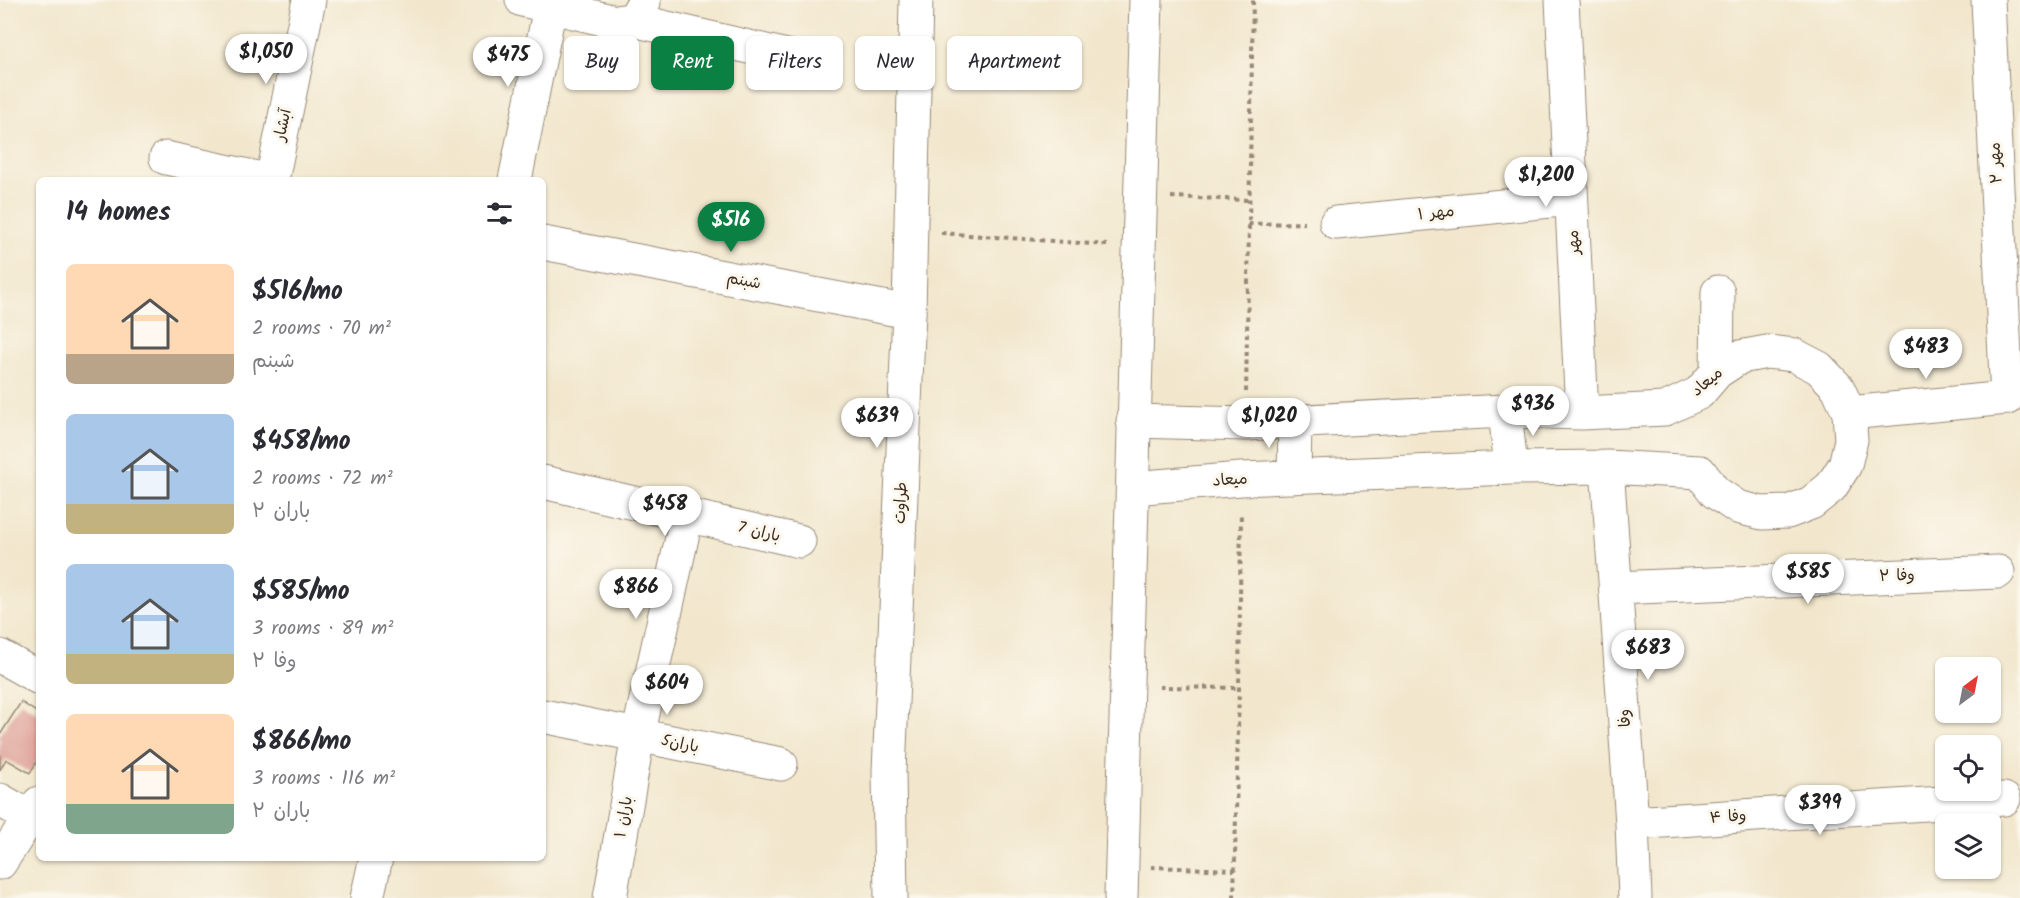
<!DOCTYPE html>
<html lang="en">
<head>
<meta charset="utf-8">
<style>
  :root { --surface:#fff; --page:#f2f2f3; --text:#2b2b33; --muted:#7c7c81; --accent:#0b8043 }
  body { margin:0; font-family:Kalam,"Playpen Sans Arabic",sans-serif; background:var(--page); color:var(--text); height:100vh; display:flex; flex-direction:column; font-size:22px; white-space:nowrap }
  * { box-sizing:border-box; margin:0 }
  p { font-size:20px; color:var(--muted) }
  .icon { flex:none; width:33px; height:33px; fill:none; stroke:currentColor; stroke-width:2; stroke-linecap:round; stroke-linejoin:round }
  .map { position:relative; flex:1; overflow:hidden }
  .side { position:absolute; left:36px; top:177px; width:510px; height:684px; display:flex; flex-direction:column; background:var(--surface); border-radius:9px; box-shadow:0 2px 4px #0004 }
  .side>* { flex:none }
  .top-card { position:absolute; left:564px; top:36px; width:570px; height:54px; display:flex; gap:12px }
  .needle { width:39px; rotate:32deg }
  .buttons { position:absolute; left:1935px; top:657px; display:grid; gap:12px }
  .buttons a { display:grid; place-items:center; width:66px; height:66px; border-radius:9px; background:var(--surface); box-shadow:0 2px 4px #0004; font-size:30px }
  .price { position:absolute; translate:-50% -51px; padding:0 14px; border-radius:21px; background:#fff; color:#222; font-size:20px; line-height:39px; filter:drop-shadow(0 2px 3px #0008) }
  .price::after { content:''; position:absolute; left:50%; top:36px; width:18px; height:14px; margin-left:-9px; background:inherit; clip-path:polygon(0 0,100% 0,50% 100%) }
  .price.on { background:var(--accent); color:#fff }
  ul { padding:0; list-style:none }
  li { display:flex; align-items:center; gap:18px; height:150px; padding:0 30px }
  li span { display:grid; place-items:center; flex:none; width:168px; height:120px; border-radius:9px; color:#555 }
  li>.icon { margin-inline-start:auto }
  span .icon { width:72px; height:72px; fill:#fffc; stroke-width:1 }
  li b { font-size:26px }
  h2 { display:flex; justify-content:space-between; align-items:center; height:72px; padding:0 30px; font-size:26px }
  .chip { padding:0 21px; border-radius:9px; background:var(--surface); box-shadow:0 2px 4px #0004; font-size:21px; line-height:54px }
  .chip.on { background:var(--accent); color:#fff }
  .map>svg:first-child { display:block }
</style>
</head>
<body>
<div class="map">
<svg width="2020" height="898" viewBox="0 0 2020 898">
  <rect width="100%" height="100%" fill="#fbf7ec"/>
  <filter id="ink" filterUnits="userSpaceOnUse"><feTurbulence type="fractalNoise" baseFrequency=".0167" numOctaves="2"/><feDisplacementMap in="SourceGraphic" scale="12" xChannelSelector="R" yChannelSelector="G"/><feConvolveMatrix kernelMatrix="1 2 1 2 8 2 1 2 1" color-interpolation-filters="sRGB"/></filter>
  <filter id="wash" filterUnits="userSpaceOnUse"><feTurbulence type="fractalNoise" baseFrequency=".008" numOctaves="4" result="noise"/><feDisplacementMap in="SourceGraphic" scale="24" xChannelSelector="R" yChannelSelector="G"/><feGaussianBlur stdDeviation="1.35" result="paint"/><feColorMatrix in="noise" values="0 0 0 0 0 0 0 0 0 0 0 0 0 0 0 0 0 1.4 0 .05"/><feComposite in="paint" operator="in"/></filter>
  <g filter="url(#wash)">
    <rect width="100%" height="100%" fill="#f2e7cd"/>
    <g id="blocks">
      <path fill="#dd9d94" d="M 21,702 L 39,714 L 39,758 L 30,773 L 6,759 L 0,770 L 0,735 Z"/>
    </g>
  </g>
  <g filter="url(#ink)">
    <use href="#blocks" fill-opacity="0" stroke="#968876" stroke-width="1.5"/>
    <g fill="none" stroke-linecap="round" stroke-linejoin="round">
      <g stroke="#968876" stroke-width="35">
        <path id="minor" d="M 522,0 L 616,22 L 633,20 L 644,2
          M 1562,0 L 1582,413
          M 633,20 L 817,63
          M 166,158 L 267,180
          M 272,180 L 309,0
          M 515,180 L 550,7
          M 1336,223 L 1571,199
          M 543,243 L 909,312
          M 1717,372 L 1718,292
          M 1505,411 L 1511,468
          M 1849,413 L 2007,398 L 1988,0
          M 1133,421 L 1246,424 L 1505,411 L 1582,413 L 1665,409 L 1699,393 L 1717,372 L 1740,357 L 1767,352 L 1794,355 L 1819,368 L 1838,388 L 1849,413 L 1851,440 L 1845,465 L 1831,487 L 1811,503 L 1788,512 L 1762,513 L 1737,507 L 1715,492 L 1700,472 L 1607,467 L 1511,468 L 1241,479 L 1133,488
          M 1607,467 L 1632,823 L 1635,898
          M 1294,477 L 1295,422
          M 543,482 L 799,541
          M 1616,588 L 1998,572
          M 0,656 L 39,678
          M 543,716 L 781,764
          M 0,800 L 30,817
          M 1632,823 L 2004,799
          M 0,863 L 39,803
          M 367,898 L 376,858
          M 610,898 L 638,736 L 687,515"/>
      </g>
      <g stroke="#968876" stroke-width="35">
        <path id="major" d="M 891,898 L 889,771 L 909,312 L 916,0
          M 1121,898 L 1146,0"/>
      </g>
      <path stroke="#968876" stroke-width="4" stroke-dasharray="4.5 4.5" stroke-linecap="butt" d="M 1171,197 L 1248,200
        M 1248,224 L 1305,223
        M 941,233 L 1107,245
        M 1246,392 L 1253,0
        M 1159,687 L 1239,688
        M 1151,867 L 1235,870
        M 1234,898 L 1239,688 L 1241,511"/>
      <use href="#minor" stroke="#fff" stroke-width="33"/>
      <use href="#major" stroke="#fff" stroke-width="33"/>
    </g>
  </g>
  <g text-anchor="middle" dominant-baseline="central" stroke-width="6" stroke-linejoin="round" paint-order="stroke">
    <g font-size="16" fill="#3b2a1e" stroke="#fbf7ec">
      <text transform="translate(283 125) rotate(-78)">آبشار</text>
      <text transform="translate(1996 163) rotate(-93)">مهر ۲</text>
      <text transform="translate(1436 213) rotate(-6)">مهر ۱</text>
      <text transform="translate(1574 242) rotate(-93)">مهر</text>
      <text transform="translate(744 281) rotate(11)">شبنم</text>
      <text transform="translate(1707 382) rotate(-40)">میعاد</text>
      <text transform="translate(1230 480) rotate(-4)">میعاد</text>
      <text transform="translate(901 503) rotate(-87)">طراوت</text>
      <text transform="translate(759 532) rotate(13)">باران 7</text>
      <text transform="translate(1897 576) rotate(-2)">وفا ۲</text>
      <text transform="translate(1625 718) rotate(-94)">وفا</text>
      <text transform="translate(680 744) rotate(11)">باران5</text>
      <text transform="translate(624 817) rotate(-80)">باران ۱</text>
      <text transform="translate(1728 817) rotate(-4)">وفا ۴</text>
    </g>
  </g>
</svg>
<div class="buttons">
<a><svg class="needle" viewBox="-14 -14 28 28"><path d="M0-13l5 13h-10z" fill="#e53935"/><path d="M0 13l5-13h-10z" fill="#7c7c81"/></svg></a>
<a><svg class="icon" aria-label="locate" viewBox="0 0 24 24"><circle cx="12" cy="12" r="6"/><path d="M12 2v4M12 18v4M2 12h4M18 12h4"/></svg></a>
<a><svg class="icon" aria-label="layers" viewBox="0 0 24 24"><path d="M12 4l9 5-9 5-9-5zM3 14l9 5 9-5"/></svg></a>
</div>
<b class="price" style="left:266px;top:85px">$1,050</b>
<b class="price" style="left:508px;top:88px">$475</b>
<b class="price" style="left:1546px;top:208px">$1,200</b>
<b class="price on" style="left:731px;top:253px">$516</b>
<b class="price" style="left:1926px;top:380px">$483</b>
<b class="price" style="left:1533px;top:437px">$936</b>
<b class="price" style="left:877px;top:449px">$639</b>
<b class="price" style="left:1269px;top:449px">$1,020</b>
<b class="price" style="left:665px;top:537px">$458</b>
<b class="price" style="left:1808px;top:605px">$585</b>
<b class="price" style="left:636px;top:620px">$866</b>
<b class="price" style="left:1648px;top:681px">$683</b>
<b class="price" style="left:667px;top:716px">$604</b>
<b class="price" style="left:1820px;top:836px">$399</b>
<div class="top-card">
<a class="chip">Buy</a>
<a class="chip on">Rent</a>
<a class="chip">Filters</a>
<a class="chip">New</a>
<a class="chip">Apartment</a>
</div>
<section class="side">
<h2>14 homes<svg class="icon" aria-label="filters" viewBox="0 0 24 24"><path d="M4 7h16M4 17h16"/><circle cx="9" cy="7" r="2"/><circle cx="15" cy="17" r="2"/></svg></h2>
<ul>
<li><span style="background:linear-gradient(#ffd9b3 75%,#b9a48a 0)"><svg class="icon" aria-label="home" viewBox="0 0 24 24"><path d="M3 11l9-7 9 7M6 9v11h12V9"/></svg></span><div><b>$516/mo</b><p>2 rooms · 70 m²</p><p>شبنم</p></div></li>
<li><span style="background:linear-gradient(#a9c7e8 75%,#c2b280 0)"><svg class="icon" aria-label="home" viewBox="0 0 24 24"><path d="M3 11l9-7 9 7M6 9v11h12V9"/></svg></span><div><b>$458/mo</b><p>2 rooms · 72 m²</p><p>باران ۲</p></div></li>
<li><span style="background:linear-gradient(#a9c7e8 75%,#c2b280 0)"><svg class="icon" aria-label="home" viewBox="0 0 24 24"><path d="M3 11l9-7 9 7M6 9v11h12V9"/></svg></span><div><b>$585/mo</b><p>3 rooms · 89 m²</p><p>وفا ۲</p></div></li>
<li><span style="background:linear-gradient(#ffd9b3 75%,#7fa58c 0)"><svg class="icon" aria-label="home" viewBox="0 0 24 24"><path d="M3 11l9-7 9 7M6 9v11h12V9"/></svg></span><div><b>$866/mo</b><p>3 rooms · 116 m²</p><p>باران ۲</p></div></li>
</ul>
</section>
</div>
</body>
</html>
